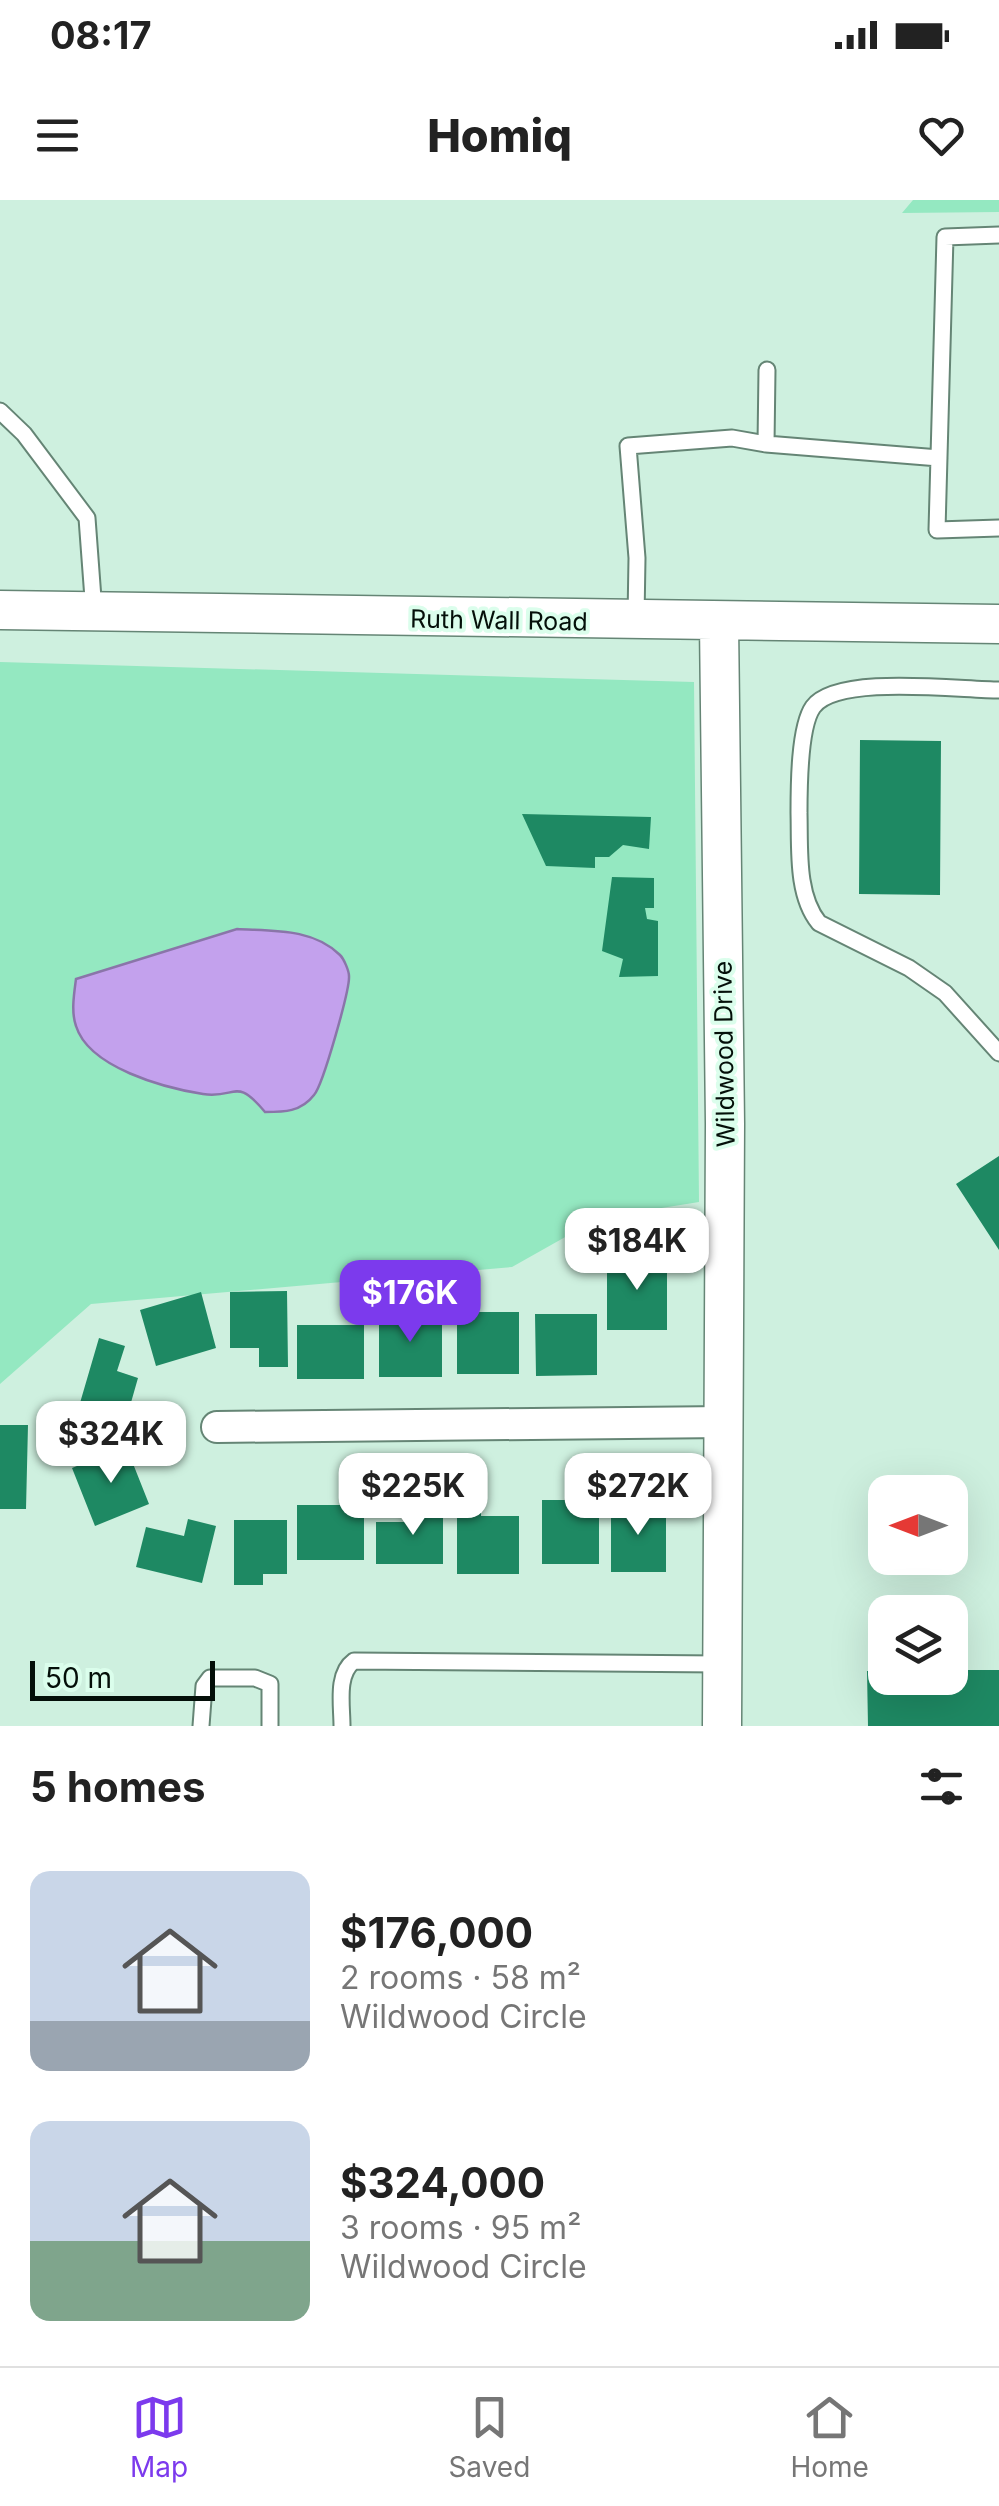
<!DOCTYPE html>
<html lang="en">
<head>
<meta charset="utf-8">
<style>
  :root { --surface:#fff; --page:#f2f2f2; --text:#222; --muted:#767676; --line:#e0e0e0; --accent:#7c3aed }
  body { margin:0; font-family:Inter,sans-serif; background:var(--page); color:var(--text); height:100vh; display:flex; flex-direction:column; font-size:38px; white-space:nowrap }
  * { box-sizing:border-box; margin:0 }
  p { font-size:32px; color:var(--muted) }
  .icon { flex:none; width:55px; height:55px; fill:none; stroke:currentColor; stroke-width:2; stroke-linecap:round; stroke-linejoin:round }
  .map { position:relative; height:1526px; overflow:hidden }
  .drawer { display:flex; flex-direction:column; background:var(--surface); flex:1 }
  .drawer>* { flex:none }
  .needle { width:65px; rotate:270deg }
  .fabs { position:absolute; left:868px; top:1275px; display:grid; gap:20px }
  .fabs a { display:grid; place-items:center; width:100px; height:100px; border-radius:20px; background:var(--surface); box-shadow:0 10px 40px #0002; font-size:50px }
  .scale { position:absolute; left:30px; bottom:25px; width:185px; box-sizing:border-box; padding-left:10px; border:5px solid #040f09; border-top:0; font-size:28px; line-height:35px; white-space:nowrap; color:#040f09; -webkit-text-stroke:8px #dbfeec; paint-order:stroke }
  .price { position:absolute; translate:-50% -85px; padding:0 22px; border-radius:20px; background:#fff; color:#222; font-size:32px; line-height:65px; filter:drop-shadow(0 2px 5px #0008) }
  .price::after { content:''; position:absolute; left:50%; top:60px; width:30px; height:22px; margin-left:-15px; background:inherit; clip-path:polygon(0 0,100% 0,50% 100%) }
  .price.on { background:var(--accent); color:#fff }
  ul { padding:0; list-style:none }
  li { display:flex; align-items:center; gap:30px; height:250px; padding:0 30px }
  li span { display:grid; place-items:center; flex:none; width:280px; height:200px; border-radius:20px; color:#555 }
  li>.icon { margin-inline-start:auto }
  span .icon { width:120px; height:120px; fill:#fffc; stroke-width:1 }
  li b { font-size:42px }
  h2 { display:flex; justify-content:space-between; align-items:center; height:120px; padding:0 30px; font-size:42px }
  .status { display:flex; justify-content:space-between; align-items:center; height:70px; padding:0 50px; background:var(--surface); direction:ltr }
  .status svg { height:28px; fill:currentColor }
  header { display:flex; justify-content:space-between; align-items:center; height:130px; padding:0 30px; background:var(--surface); font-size:45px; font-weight:800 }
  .tabs { display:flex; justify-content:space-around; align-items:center; height:140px; border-top:2px solid var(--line); background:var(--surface); font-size:28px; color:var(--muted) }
  .tabs a { display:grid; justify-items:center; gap:5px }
  .tabs .on { color:var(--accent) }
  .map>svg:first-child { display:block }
</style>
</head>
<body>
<div class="status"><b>08:17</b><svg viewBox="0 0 49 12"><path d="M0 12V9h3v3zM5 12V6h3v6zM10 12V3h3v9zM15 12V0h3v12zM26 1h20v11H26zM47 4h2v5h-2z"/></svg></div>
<header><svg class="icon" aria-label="menu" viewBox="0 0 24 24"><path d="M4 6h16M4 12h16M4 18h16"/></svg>Homiq<svg class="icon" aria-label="heart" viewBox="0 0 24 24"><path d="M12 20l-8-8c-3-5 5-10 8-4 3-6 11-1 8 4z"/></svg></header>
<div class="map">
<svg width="999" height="1526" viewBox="0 0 999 1526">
  <rect width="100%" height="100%" fill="#cef0df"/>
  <path fill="#94e8c1" d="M 913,0 L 999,0 L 999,12 L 902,13 Z
    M 0,462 L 694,482 L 699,1002 L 599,1018 L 512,1067 L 91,1104 L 0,1184 Z"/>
  <path fill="#c3a1ed" stroke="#8a75a9" stroke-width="2.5" d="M 237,729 C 272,731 313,728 340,755 C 344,759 349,771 349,776 C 350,789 323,885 314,895 C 301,912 284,912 265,912 C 235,876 237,899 203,894 C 165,888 89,868 76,826 C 71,812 74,794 76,779 Z"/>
  <path fill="#1e8963" d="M 860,540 L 941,541 L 940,695 L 859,694 Z
    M 522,614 L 651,617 L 649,649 L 623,645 L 609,657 L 595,657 L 595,668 L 546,666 Z
    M 612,677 L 654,678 L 654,708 L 645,708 L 647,719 L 658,721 L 658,776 L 619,777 L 623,759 L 602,751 Z
    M 999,956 L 999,1050 L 956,984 Z
    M 607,1056 L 667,1056 L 667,1130 L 607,1130 Z
    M 287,1091 L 288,1167 L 259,1167 L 259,1148 L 230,1148 L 230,1092 Z
    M 201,1092 L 216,1148 L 156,1166 L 140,1110 Z
    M 457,1112 L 519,1112 L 519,1174 L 457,1174 Z
    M 379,1114 L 442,1114 L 442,1177 L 379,1177 Z
    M 535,1114 L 597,1114 L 597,1175 L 536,1176 Z
    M 297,1125 L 364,1125 L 364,1179 L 297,1179 Z
    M 99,1138 L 125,1146 L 117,1171 L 138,1178 L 122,1234 L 75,1220 Z
    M 0,1225 L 28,1225 L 26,1309 L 0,1309 Z
    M 126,1246 L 149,1304 L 95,1326 L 72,1268 Z
    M 542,1300 L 599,1300 L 599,1364 L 542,1364 Z
    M 416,1303 L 443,1303 L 443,1364 L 376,1364 L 376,1322 L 416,1322 Z
    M 297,1305 L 364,1305 L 364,1360 L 297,1360 Z
    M 611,1305 L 666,1305 L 666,1372 L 611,1372 Z
    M 457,1306 L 481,1306 L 481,1316 L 519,1316 L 519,1374 L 457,1374 Z
    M 188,1319 L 216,1326 L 202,1383 L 136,1367 L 146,1327 L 184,1336 Z
    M 234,1320 L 287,1320 L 287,1374 L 263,1374 L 263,1385 L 234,1385 Z
    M 950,1470 L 999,1470 L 999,1526 L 868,1526 L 867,1471 L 885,1471 L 885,1478 L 950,1478 Z"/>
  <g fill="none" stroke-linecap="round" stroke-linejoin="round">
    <g stroke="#658575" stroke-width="19">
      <path id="service" d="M 999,35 L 945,37 L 937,330 L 999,328
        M 0,211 L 24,234 L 87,318 L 94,412
        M 766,244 L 767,170
        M 636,418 L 637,358 L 628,246 L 732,238 L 766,244 L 939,258
        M 999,490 C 958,490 837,474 813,507 C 799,527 799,587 799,613 C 800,648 796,695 819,723 L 909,768 L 945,793 L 999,853
        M 201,1526 L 204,1486 L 210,1478 L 255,1478 L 270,1484 L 270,1526
        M 342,1526 C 342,1505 336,1474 354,1461 L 720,1464"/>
    </g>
    <g stroke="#658575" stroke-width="34">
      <path id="minor" d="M 217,1227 L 725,1222"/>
    </g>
    <g stroke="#658575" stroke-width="41">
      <path id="tertiary" d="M 0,410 L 999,424
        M 719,423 L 725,924 L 722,1526"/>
    </g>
    <use href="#service" stroke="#fff" stroke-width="15"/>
    <use href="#minor" stroke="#fff" stroke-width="30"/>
    <use href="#tertiary" stroke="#fff" stroke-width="38"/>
  </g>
  <g text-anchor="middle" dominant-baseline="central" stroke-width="8" stroke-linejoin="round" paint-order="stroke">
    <g font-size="25" fill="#040f09" stroke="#dbfeec">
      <text transform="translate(499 420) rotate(1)">Ruth Wall Road</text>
      <text transform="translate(724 854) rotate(-91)">Wildwood Drive</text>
    </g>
  </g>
</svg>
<div class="fabs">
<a><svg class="needle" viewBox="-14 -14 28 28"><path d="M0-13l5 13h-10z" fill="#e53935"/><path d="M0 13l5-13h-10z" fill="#767676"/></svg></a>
<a><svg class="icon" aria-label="layers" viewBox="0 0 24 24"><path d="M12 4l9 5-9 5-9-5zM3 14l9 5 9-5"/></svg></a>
</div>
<div class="scale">50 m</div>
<b class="price" style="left:637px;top:1093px">$184K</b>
<b class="price on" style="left:410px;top:1145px">$176K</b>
<b class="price" style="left:111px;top:1286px">$324K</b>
<b class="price" style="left:413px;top:1338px">$225K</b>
<b class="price" style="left:638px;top:1338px">$272K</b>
</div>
<section class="drawer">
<h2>5 homes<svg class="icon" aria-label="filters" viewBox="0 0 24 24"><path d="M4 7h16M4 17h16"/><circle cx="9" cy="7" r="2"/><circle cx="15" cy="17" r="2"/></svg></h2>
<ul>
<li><span style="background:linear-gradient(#c9d6e8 75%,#9aa5b1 0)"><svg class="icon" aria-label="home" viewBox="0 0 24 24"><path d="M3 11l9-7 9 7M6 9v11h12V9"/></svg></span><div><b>$176,000</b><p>2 rooms · 58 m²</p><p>Wildwood Circle</p></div></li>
<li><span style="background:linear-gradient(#c9d6e8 60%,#7fa58c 0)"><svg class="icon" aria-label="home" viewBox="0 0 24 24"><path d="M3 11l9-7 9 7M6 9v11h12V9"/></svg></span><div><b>$324,000</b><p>3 rooms · 95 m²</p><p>Wildwood Circle</p></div></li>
</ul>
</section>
<nav class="tabs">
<a class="on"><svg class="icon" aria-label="map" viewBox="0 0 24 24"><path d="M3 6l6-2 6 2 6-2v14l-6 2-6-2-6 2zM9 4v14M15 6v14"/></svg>Map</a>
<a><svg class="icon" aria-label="saved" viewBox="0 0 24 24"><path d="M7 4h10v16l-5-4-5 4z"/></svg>Saved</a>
<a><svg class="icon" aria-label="home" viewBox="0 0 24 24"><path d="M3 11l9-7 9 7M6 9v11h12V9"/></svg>Home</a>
</nav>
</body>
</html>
